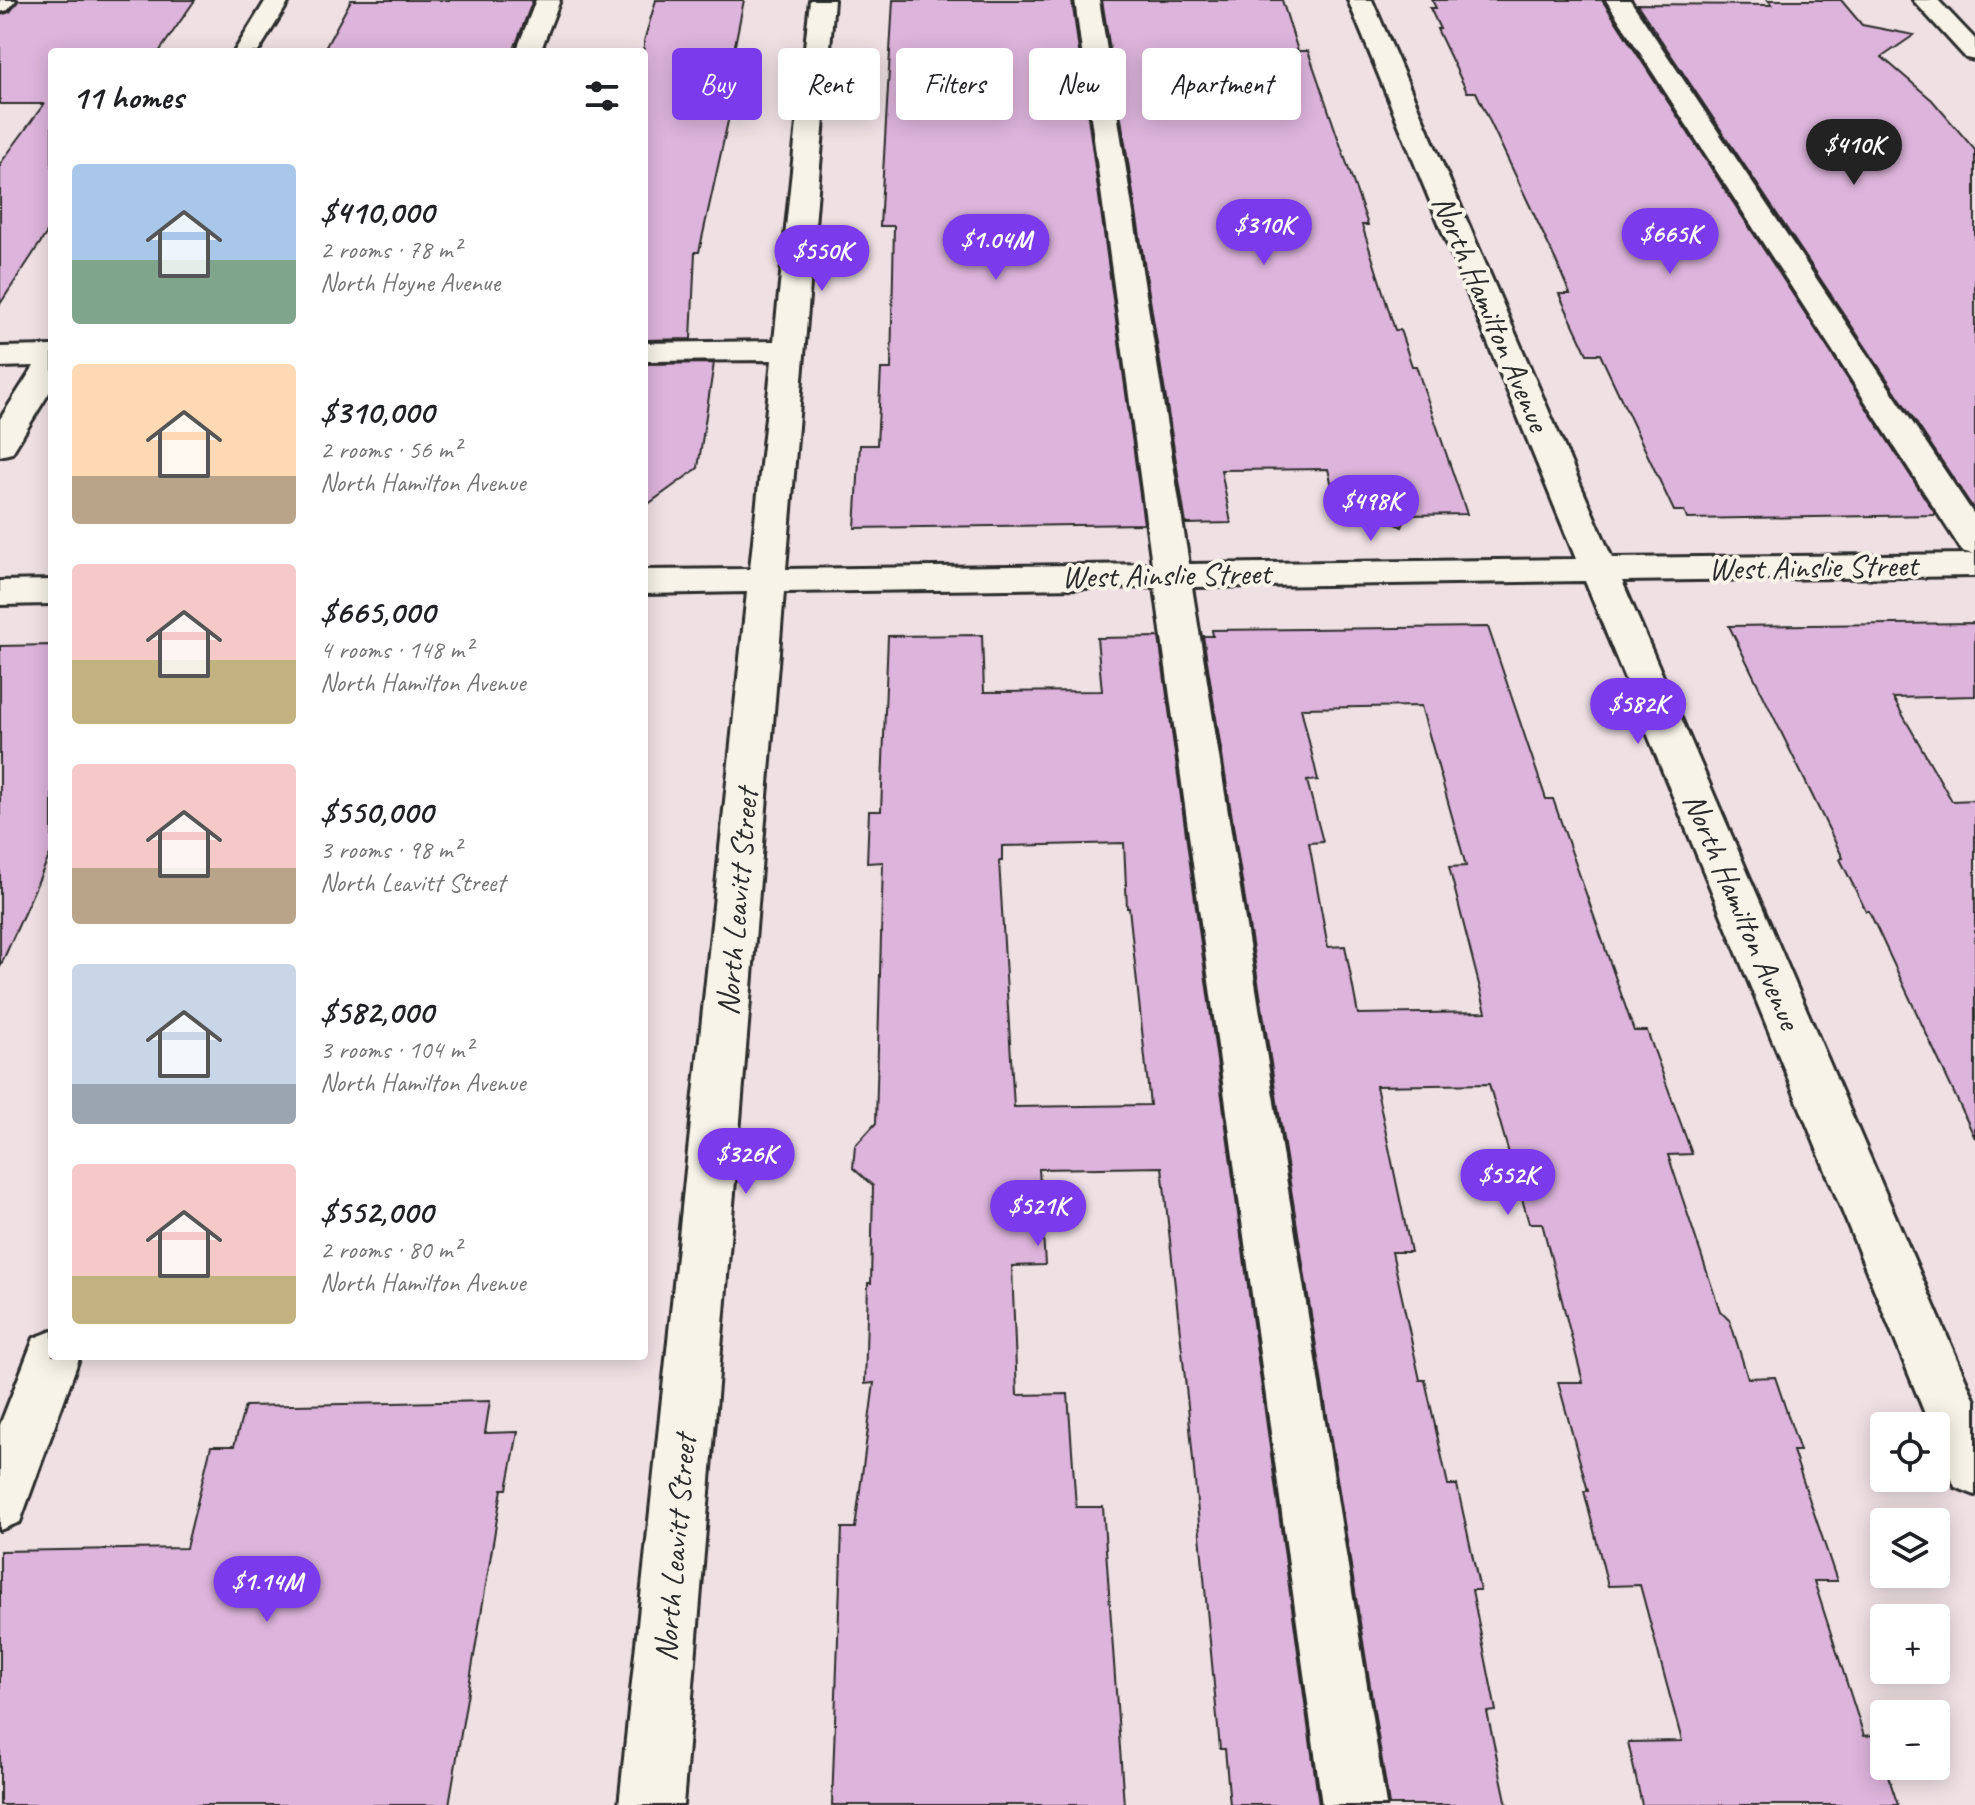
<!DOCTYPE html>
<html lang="en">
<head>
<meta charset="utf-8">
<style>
  :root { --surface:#fff; --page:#f6f6f6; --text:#202124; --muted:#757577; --accent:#7c3aed }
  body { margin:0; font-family:Caveat,sans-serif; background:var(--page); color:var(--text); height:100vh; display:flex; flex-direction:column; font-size:30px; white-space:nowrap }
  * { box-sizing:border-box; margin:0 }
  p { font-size:26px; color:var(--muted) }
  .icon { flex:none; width:44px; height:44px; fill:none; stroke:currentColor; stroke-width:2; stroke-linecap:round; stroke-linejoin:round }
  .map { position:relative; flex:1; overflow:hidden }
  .side { position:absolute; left:48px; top:48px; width:600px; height:1312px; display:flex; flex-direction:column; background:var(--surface); border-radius:8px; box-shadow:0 4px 20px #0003 }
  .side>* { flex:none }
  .guide { position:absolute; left:672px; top:48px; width:760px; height:72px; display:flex; gap:16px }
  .fabs { position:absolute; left:1870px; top:1412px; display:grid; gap:16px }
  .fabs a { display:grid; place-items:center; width:80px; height:80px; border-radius:8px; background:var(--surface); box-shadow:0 4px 20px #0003; font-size:40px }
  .price { position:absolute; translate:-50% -68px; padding:0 18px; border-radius:28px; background:var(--accent); color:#fff; font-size:26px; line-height:52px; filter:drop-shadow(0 2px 4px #0008) }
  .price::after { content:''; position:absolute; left:50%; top:48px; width:24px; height:18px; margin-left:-12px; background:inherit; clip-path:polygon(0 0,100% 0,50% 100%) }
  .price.selected { background:#222; color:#fff }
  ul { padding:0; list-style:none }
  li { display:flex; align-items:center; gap:24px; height:200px; padding:0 24px }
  li span { display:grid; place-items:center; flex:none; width:224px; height:160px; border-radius:8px; color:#555 }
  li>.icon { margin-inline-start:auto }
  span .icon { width:96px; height:96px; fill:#fffc; stroke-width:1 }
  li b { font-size:34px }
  h2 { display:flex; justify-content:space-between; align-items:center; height:96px; padding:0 24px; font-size:34px }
  .chip { padding:0 28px; border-radius:8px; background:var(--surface); box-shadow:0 4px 20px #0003; font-size:28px; line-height:72px }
  .chip.selected { background:var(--accent); color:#fff }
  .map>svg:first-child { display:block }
</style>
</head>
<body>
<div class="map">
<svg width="1975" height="1805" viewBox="0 0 1975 1805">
  <rect width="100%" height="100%" fill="#efe0e4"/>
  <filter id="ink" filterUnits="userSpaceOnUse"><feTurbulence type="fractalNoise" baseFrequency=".0125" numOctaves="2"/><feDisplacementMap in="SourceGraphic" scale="16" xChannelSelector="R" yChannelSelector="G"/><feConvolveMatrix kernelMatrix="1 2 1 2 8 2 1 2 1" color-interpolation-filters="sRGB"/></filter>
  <g filter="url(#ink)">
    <path fill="#ddb4db" stroke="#2b2b2b" stroke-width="2" fill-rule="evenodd" d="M 19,0 L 195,0 L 159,52 L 52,52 L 52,225 L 0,304 L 0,164 L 44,104 L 0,104 L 0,15 L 10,12 Z
      M 351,0 L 533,0 L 514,49 L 323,52 Z
      M 656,0 L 744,0 L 733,55 L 740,55 L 734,94 L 699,252 L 695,252 L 691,339 L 644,340 L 644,41 Z
      M 893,0 L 1072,0 L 1144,524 L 855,528 L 860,445 L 877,445 L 881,369 L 891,369 L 894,226 L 880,226 Z
      M 1102,0 L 1282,0 L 1298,51 L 1308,51 L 1368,225 L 1362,225 L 1395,330 L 1400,330 L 1412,366 L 1416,366 L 1467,514 L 1407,515 L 1402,527 L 1380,515 L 1339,516 L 1328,469 L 1221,470 L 1231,523 L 1186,524 Z
      M 1432,0 L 1602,0 L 1936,515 L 1687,519 L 1684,511 L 1674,511 L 1600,354 L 1587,354 L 1559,294 L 1570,294 L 1556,261 L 1476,92 L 1467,92 L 1437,29 L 1440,29 L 1430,8 L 1436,8 Z
      M 1768,0 L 1841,0 L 1862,25 L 1914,35 L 1882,57 L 1932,100 L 1975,150 L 1975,511 L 1637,4 L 1772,5 Z
      M 714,363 L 698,468 L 644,507 L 644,364 Z
      M 1975,623 L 1975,696 L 1893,698 L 1952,801 L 1975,800 L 1975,1138 L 1869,911 L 1866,911 L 1840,859 L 1843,858 L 1729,626 Z
      M 1488,627 L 1546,799 L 1553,799 L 1634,1031 L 1647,1031 L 1692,1154 L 1668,1155 L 1720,1311 L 1730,1321 L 1748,1378 L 1775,1377 L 1800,1451 L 1793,1451 L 1837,1581 L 1814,1581 L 1864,1736 L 1874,1735 L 1898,1805 L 1642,1805 L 1628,1742 L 1682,1741 L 1640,1585 L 1608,1586 L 1584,1491 L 1588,1491 L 1558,1382 L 1583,1382 L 1542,1223 L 1529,1223 L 1489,1084 L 1376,1086 L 1411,1252 L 1392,1252 L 1420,1380 L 1425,1380 L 1448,1485 L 1457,1485 L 1480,1590 L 1472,1590 L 1496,1711 L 1487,1712 L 1507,1805 L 1389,1805 L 1203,636 L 1213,636 L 1212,630 ZM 1421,706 L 1466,866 L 1449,867 L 1486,1012 L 1358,1014 L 1345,946 L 1328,947 L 1309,843 L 1323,842 L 1307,781 L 1318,780 L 1301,708 Z
      M 982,635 L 984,692 L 1102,691 L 1097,638 L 1159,637 L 1319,1805 L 1230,1805 L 1225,1749 L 1220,1749 L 1188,1406 L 1162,1167 L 1039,1169 L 1045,1265 L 1012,1266 L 1017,1395 L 1068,1394 L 1076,1507 L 1103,1507 L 1124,1805 L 832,1805 L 842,1528 L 855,1528 L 874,1383 L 865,1384 L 868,1283 L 871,1283 L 873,1186 L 853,1168 L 855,1146 L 876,1123 L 883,862 L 867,863 L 869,811 L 881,811 L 888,636 ZM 1124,843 L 1127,908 L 1129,908 L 1150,1105 L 1014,1107 L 999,861 L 1002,861 L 1002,846 Z
      M 52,645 L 52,850 L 0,967 L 0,646 Z
      M 490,1401 L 485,1433 L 518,1432 L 507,1489 L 502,1489 L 449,1805 L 0,1805 L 0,1551 L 186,1548 L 211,1446 L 234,1446 L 245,1406 Z"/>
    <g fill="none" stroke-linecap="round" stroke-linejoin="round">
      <g stroke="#2b2b2b" stroke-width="6">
        <path id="minor" d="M 0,0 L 16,0 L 8,10 L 0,12 Z
          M 266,0 L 290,0 L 258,52 L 234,52 Z
          M 536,0 L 560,0 L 540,52 L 516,52 Z
          M 810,0 L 834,0 L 786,569 L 1152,564 L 1075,0 L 1099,0 L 1189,564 L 1576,559 L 1348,0 L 1372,0 L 1612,558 L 1973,554 L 1962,551 L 1957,543 L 1606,0 L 1630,0 L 1975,516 L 1975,576 L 1622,581 L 1975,1401 L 1975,1495 L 1955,1487 L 1936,1441 L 1936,1426 L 1930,1426 L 1585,581 L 1192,587 L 1386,1805 L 1322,1805 L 1155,587 L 784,592 L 683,1805 L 619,1805 L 747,592 L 644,594 L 644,570 L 750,569 L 772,360 L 644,361 L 644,343 L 774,341 Z
          M 1913,0 L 1938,0 L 1975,39 L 1975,60 L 1966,58 Z
          M 52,346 L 52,388 L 12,453 L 0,456 L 0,419 L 34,366 L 0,367 L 0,347 Z
          M 52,580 L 52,604 L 0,605 L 0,581 Z
          M 52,1331 L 52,1356 L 80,1356 L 20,1522 L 0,1530 L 0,1425 L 34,1338 Z"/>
      </g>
      <use href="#minor" fill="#f7f3e8" fill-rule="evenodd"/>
    </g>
  </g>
  <g text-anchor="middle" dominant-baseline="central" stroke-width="8" stroke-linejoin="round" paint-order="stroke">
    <g font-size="32" fill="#2b2b2b" stroke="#f7f3e8">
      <text transform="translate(1491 313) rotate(67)">North Hamilton Avenue</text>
      <text transform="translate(1813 567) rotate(-1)">West Ainslie Street</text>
      <text transform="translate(1166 575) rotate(-1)">West Ainslie Street</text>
      <text transform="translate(737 902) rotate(-85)">North Leavitt Street</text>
      <text transform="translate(1742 911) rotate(67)">North Hamilton Avenue</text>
      <text transform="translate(675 1548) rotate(-85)">North Leavitt Street</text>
    </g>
  </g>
</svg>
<div class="fabs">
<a><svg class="icon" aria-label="locate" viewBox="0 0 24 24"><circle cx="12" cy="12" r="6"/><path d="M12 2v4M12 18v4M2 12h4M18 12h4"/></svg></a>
<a><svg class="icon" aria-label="layers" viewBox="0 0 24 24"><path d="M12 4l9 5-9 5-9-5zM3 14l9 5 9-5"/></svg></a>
<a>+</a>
<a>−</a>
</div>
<b class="price selected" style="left:1854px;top:187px">$410K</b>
<b class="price" style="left:1264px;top:267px">$310K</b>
<b class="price" style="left:1670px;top:276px">$665K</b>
<b class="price" style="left:996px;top:282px">$1.04M</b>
<b class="price" style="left:822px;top:293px">$550K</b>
<b class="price" style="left:1371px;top:543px">$498K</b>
<b class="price" style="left:1638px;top:746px">$582K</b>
<b class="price" style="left:746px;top:1196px">$326K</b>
<b class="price" style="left:1508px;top:1217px">$552K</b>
<b class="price" style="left:1038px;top:1248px">$521K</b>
<b class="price" style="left:267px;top:1624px">$1.14M</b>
<div class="guide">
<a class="chip selected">Buy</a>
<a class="chip">Rent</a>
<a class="chip">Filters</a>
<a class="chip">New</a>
<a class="chip">Apartment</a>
</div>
<section class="side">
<h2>11 homes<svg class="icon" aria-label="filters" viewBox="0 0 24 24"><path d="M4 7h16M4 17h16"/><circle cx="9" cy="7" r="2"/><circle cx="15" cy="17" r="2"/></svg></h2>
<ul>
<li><span style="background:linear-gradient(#a9c7e8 60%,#7fa58c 0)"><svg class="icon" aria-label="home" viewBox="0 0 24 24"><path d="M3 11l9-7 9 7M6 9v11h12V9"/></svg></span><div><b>$410,000</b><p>2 rooms · 78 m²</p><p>North Hoyne Avenue</p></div></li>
<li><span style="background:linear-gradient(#ffd9b3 70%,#b9a48a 0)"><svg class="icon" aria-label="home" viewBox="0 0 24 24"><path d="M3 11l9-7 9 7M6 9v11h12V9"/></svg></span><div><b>$310,000</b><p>2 rooms · 56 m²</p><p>North Hamilton Avenue</p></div></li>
<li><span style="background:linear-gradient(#f6c9c9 60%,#c2b280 0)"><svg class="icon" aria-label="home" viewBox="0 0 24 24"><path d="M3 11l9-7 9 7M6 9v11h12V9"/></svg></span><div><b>$665,000</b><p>4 rooms · 148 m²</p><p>North Hamilton Avenue</p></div></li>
<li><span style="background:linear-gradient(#f6c9c9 65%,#b9a48a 0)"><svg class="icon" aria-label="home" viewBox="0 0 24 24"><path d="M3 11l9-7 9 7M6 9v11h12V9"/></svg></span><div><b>$550,000</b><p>3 rooms · 98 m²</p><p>North Leavitt Street</p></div></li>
<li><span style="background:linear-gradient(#c9d6e8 75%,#9aa5b1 0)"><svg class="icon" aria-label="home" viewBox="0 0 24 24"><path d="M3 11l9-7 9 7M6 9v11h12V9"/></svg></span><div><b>$582,000</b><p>3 rooms · 104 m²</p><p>North Hamilton Avenue</p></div></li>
<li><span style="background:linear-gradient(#f6c9c9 70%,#c2b280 0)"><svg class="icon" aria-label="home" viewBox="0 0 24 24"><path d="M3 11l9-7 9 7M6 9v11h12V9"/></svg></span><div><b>$552,000</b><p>2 rooms · 80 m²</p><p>North Hamilton Avenue</p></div></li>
</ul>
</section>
</div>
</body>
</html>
